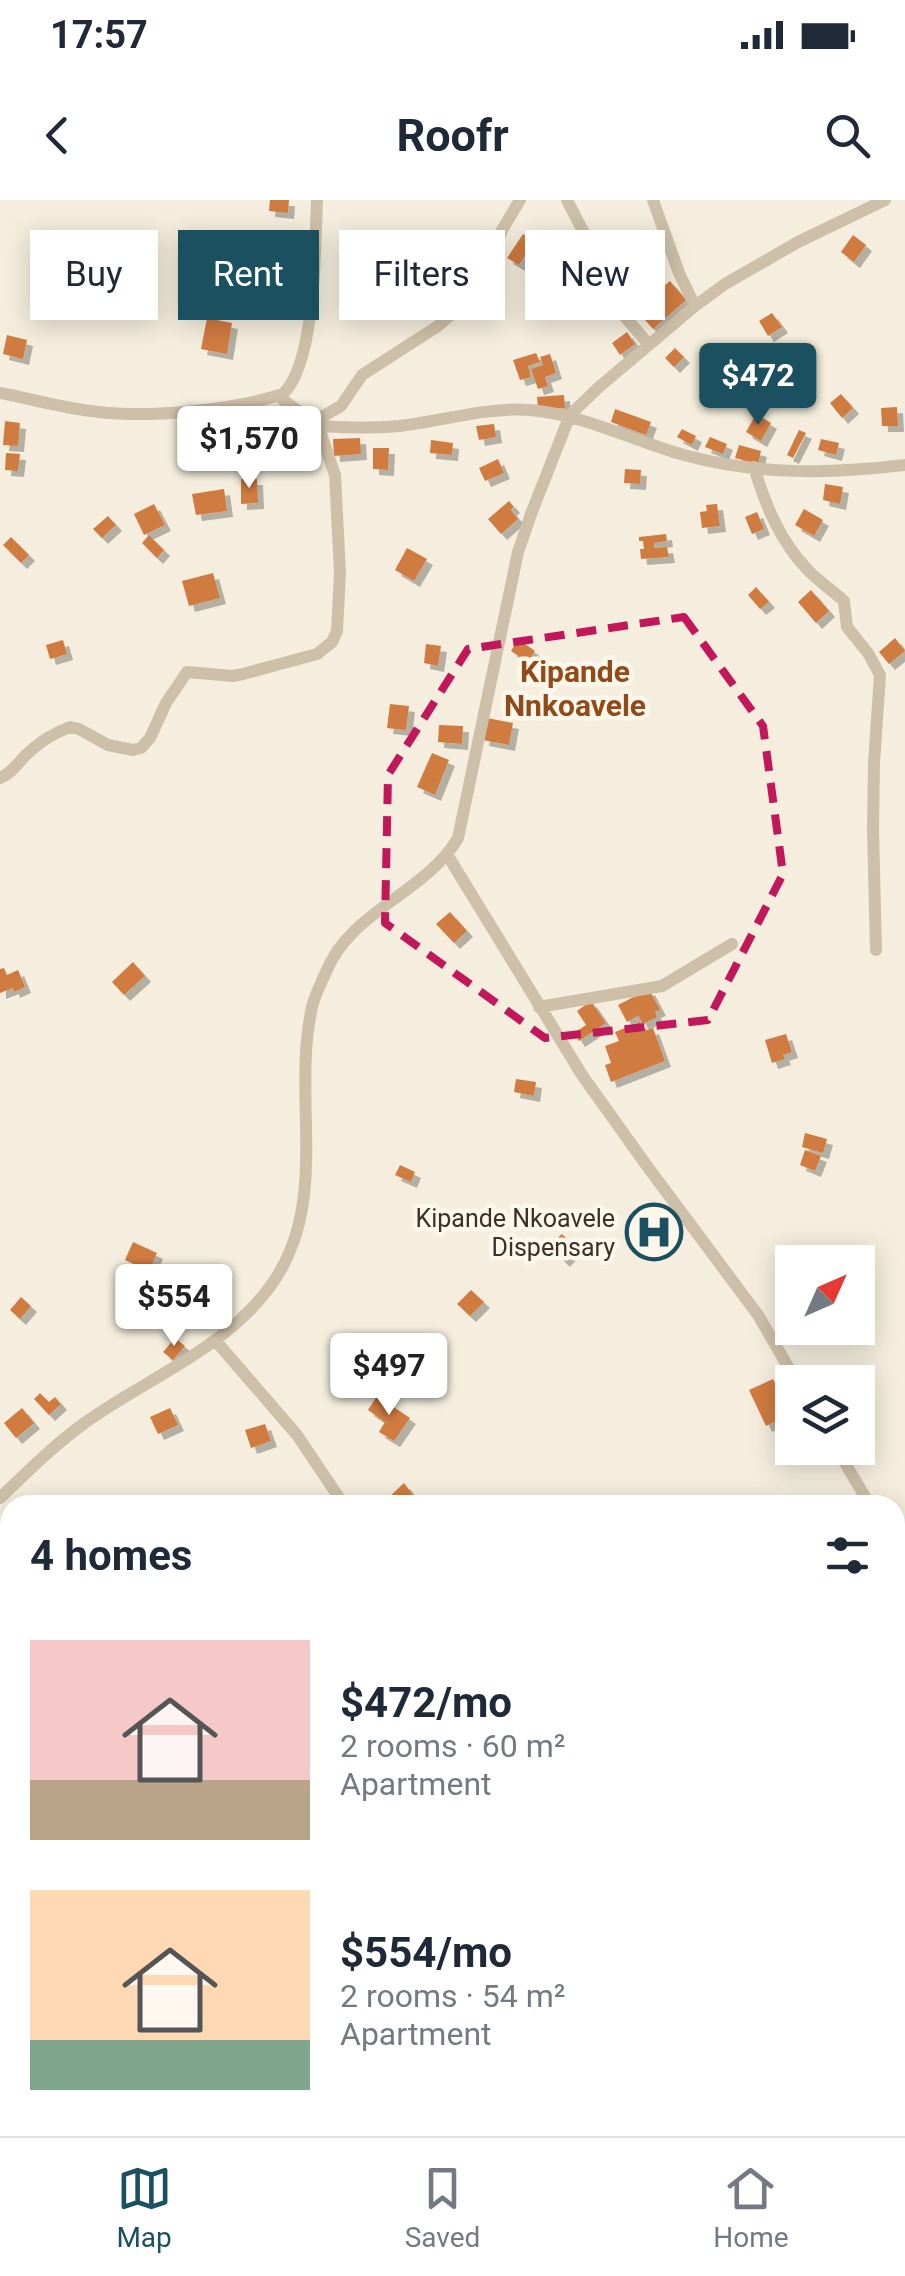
<!DOCTYPE html>
<html lang="en">
<head>
<meta charset="utf-8">
<style>
  :root { --surface:#fff; --page:#f6f6f7; --text:#1f2937; --muted:#747a83; --line:#e0e1e3; --accent:#1a5060 }
  body { margin:0; font-family:Roboto,sans-serif; background:var(--page); color:var(--text); height:100vh; display:flex; flex-direction:column; font-size:38px; white-space:nowrap }
  * { box-sizing:border-box; margin:0 }
  p { font-size:32px; color:var(--muted) }
  .icon { flex:none; width:55px; height:55px; fill:none; stroke:currentColor; stroke-width:2; stroke-linecap:round; stroke-linejoin:round }
  .map { position:relative; flex:1; overflow:hidden }
  .sheet { position:absolute; left:0px; top:1295px; width:905px; height:642px; display:flex; flex-direction:column; background:var(--surface); border-radius:30px 30px 0 0; box-shadow:0 5px 25px #0003 }
  .sheet>* { flex:none }
  .guide { position:absolute; left:30px; top:30px; width:845px; height:90px; display:flex; gap:20px }
  .needle { width:65px; rotate:45deg }
  .fabs { position:absolute; left:775px; top:1045px; display:grid; gap:20px }
  .fabs a { display:grid; place-items:center; width:100px; height:100px; border-radius:0px; background:var(--surface); box-shadow:0 5px 25px #0003; font-size:50px }
  .price { position:absolute; translate:-50% -85px; padding:0 22px; border-radius:10px; background:#fff; color:#222; font-size:32px; line-height:65px; filter:drop-shadow(0 2px 5px #0008) }
  .price::after { content:''; position:absolute; left:50%; top:60px; width:30px; height:22px; margin-left:-15px; background:inherit; clip-path:polygon(0 0,100% 0,50% 100%) }
  .price.selected { background:var(--accent); color:#fff }
  ul { padding:0; list-style:none }
  li { display:flex; align-items:center; gap:30px; height:250px; padding:0 30px }
  li span { display:grid; place-items:center; flex:none; width:280px; height:200px; border-radius:0px; color:#555 }
  li>.icon { margin-inline-start:auto }
  span .icon { width:120px; height:120px; fill:#fffc; stroke-width:1 }
  li b { font-size:42px }
  h2 { display:flex; justify-content:space-between; align-items:center; height:120px; padding:0 30px; font-size:42px }
  .pill { padding:0 35px; border-radius:0px; background:var(--surface); box-shadow:0 5px 25px #0003; font-size:35px; line-height:90px }
  .pill.selected { background:var(--accent); color:#fff }
  .status { display:flex; justify-content:space-between; align-items:center; height:70px; padding:0 50px; background:var(--surface); direction:ltr }
  .status svg { height:28px; fill:currentColor }
  header { display:flex; justify-content:space-between; align-items:center; height:130px; padding:0 30px; background:var(--surface); font-size:45px; font-weight:700 }
  .tabs { display:flex; justify-content:space-around; align-items:center; height:140px; border-top:2px solid var(--line); background:var(--surface); font-size:28px; color:var(--muted) }
  .tabs a { display:grid; justify-items:center; gap:5px }
  .tabs .selected { color:var(--accent) }
  .map>svg:first-child { display:block }
</style>
</head>
<body>
<div class="status"><b>17:57</b><svg viewBox="0 0 49 12"><path d="M0 12V9h3v3zM5 12V6h3v6zM10 12V3h3v9zM15 12V0h3v12zM26 1h20v11H26zM47 4h2v5h-2z"/></svg></div>
<header><svg class="icon" aria-label="back" viewBox="0 0 24 24"><path d="M15 5l-7 7 7 7"/></svg>Roofr<svg class="icon" aria-label="search" viewBox="0 0 24 24"><circle cx="10" cy="10" r="6"/><path d="M15 15l6 6"/></svg></header>
<div class="map">
<svg width="905" height="1936" viewBox="0 0 905 1936">
  <defs>
    <filter id="shadow"><feDropShadow dx="6" dy="6" stdDeviation="0" flood-color="#0004"/></filter>
  </defs>
  <rect width="100%" height="100%" fill="#f5eede"/>
  <path fill="#d07b40" filter="url(#shadow)" d="M 270,0 L 289,0 L 288,13 L 269,11 Z
    M 226,30 L 240,32 L 238,43 L 225,41 Z
    M 523,34 L 534,41 L 519,65 L 507,58 Z
    M 853,35 L 866,45 L 854,62 L 841,52 Z
    M 424,36 L 433,46 L 424,54 L 415,45 Z
    M 616,37 L 627,49 L 620,56 L 608,45 Z
    M 535,47 L 544,52 L 534,69 L 525,64 Z
    M 235,71 L 251,73 L 248,94 L 233,92 Z
    M 254,74 L 265,76 L 262,96 L 251,94 Z
    M 670,81 L 686,100 L 653,129 L 636,110 Z
    M 200,84 L 221,86 L 220,99 L 198,97 Z
    M 772,113 L 782,127 L 768,136 L 759,121 Z
    M 207,118 L 232,123 L 227,154 L 201,149 Z
    M 627,132 L 635,144 L 620,155 L 612,143 Z
    M 7,135 L 27,140 L 23,159 L 3,154 Z
    M 675,148 L 684,157 L 674,167 L 665,158 Z
    M 536,153 L 540,162 L 528,166 L 531,177 L 520,180 L 513,160 Z
    M 550,154 L 556,173 L 545,177 L 548,186 L 538,189 L 531,169 L 543,165 L 540,157 Z
    M 841,194 L 853,208 L 842,218 L 830,203 Z
    M 564,195 L 565,208 L 538,209 L 537,197 Z
    M 897,207 L 898,226 L 882,226 L 881,208 Z
    M 615,209 L 651,222 L 646,235 L 611,222 Z
    M 756,214 L 771,223 L 761,241 L 746,232 Z
    M 5,221 L 20,223 L 18,246 L 3,245 Z
    M 494,224 L 496,237 L 479,240 L 476,226 Z
    M 682,229 L 696,236 L 692,245 L 677,237 Z
    M 799,230 L 806,233 L 793,258 L 787,255 Z
    M 710,237 L 727,244 L 723,254 L 705,247 Z
    M 360,238 L 361,254 L 334,256 L 333,239 Z
    M 821,239 L 839,243 L 836,255 L 818,250 Z
    M 431,240 L 453,243 L 452,255 L 430,253 Z
    M 739,245 L 761,251 L 758,264 L 735,258 Z
    M 373,248 L 389,248 L 388,270 L 373,269 Z
    M 6,253 L 20,254 L 18,271 L 5,270 Z
    M 498,259 L 504,273 L 485,281 L 479,268 Z
    M 625,269 L 641,270 L 640,284 L 624,283 Z
    M 241,279 L 257,279 L 258,303 L 241,304 Z
    M 825,284 L 843,287 L 840,304 L 823,300 Z
    M 224,289 L 227,311 L 196,315 L 192,294 Z
    M 509,301 L 514,307 L 511,310 L 518,319 L 501,334 L 488,319 Z
    M 154,304 L 165,325 L 144,335 L 134,314 Z
    M 717,304 L 720,326 L 702,328 L 700,312 L 707,311 L 706,305 Z
    M 804,309 L 823,320 L 814,336 L 795,325 Z
    M 757,312 L 764,329 L 752,334 L 745,317 Z
    M 108,316 L 116,325 L 102,338 L 93,329 Z
    M 666,334 L 667,341 L 654,343 L 654,348 L 667,347 L 669,357 L 641,359 L 640,349 L 644,349 L 643,341 L 639,341 L 639,337 Z
    M 149,335 L 164,350 L 157,358 L 142,343 Z
    M 11,337 L 29,355 L 21,363 L 3,345 Z
    M 407,348 L 427,359 L 414,381 L 395,370 Z
    M 213,373 L 220,398 L 189,406 L 182,381 Z
    M 756,387 L 769,402 L 760,409 L 748,395 Z
    M 811,390 L 829,411 L 816,423 L 798,402 Z
    M 895,438 L 905,451 L 889,464 L 879,452 Z
    M 518,439 L 535,451 L 527,462 L 511,451 Z
    M 63,440 L 67,454 L 50,459 L 46,445 Z
    M 426,444 L 441,446 L 438,466 L 424,463 Z
    M 390,504 L 409,506 L 406,530 L 387,528 Z
    M 487,518 L 513,523 L 509,545 L 483,540 Z
    M 439,525 L 463,526 L 462,544 L 438,542 Z
    M 432,553 L 449,560 L 435,595 L 417,587 Z
    M 450,712 L 467,731 L 454,743 L 436,724 Z
    M 133,762 L 145,776 L 124,795 L 112,782 Z
    M 4,768 L 7,775 L 18,770 L 25,787 L 14,792 L 13,788 L 0,793 L 0,769 Z
    M 649,789 L 660,810 L 655,812 L 657,817 L 643,824 L 636,812 L 638,816 L 627,822 L 618,805 Z
    M 591,801 L 606,823 L 579,841 L 574,833 L 586,825 L 577,811 Z
    M 640,822 L 644,831 L 653,828 L 665,861 L 611,882 L 605,865 L 611,863 L 605,846 L 619,841 L 615,832 Z
    M 786,834 L 792,852 L 783,855 L 785,859 L 772,863 L 765,840 Z
    M 516,879 L 536,882 L 534,896 L 514,892 Z
    M 805,933 L 827,939 L 823,953 L 802,947 Z
    M 805,950 L 821,956 L 815,971 L 800,965 Z
    M 400,965 L 415,972 L 411,982 L 395,975 Z
    M 641,1014 L 651,1030 L 668,1020 L 677,1034 L 645,1053 L 626,1022 Z
    M 562,1034 L 569,1041 L 564,1046 L 562,1044 L 560,1046 L 564,1050 L 569,1048 L 572,1052 L 564,1061 L 549,1046 Z
    M 133,1042 L 157,1053 L 149,1071 L 125,1060 Z
    M 471,1090 L 484,1102 L 470,1116 L 457,1104 Z
    M 21,1097 L 31,1106 L 20,1119 L 10,1110 Z
    M 175,1138 L 185,1146 L 173,1160 L 163,1152 Z
    M 773,1179 L 791,1214 L 766,1226 L 749,1190 Z
    M 40,1193 L 49,1202 L 55,1197 L 61,1204 L 49,1215 L 34,1199 Z
    M 377,1196 L 410,1218 L 394,1241 L 379,1232 L 385,1222 L 368,1210 Z
    M 22,1208 L 34,1223 L 16,1238 L 4,1223 Z
    M 170,1208 L 178,1225 L 158,1234 L 150,1217 Z
    M 265,1224 L 271,1241 L 251,1248 L 245,1230 Z
    M 404,1283 L 414,1296 L 403,1305 L 395,1305 L 389,1297 Z
    M 7,1433 L 10,1436 L 10,1456 L 7,1459 L 2,1454 L 0,1456 L 0,1440 Z
    M 2,1763 L 10,1765 L 8,1788 L 0,1785 Z
    M 148,1928 L 174,1928 L 171,1936 L 144,1936 Z"/>
  <g fill="none" stroke-linecap="round" stroke-linejoin="round">
    <path stroke="#cec0a8" stroke-width="12" d="M 567,0 L 608,80 L 621,112 L 649,145
      M 653,0 L 679,73 L 695,106
      M 0,193 C 32,199 66,209 99,212 C 151,218 233,210 283,194 C 316,163 315,46 317,0
      M 278,196 L 313,222 L 323,226 C 348,228 375,228 400,226 C 443,221 486,207 530,210 C 585,215 631,240 684,255 C 757,275 830,274 905,265
      M 313,222 L 341,206 L 362,175 L 438,126 L 456,110 L 488,69 L 502,30 L 520,0
      M 754,267 C 765,304 780,341 807,369 C 818,381 832,390 844,401 L 847,427 L 868,453 L 880,475 L 874,563 L 873,630 L 876,750
      M 0,578 C 12,573 17,564 26,555 C 38,543 54,533 70,527 L 79,529 L 108,545 L 133,550 L 141,548 L 150,538 L 166,503 L 187,472 L 233,476 L 243,474 L 317,454 L 332,442 L 337,431 L 340,373 L 335,275 L 318,225
      M 448,656 L 582,875 L 647,966 L 758,1115 L 797,1182
      M 539,807 L 662,786 L 732,744
      M 215,1140 L 297,1235 L 344,1305
      M 836,1248 L 870,1305
      M 0,1298 C 27,1272 55,1244 86,1222 C 146,1179 223,1150 269,1088 C 332,1004 291,902 312,807 C 315,795 321,783 326,772 C 350,711 426,693 458,638 L 518,352 L 531,314 L 570,215 L 599,187 L 695,106 L 725,84 L 798,42 L 885,0
      M 895,1349 L 905,1370
      M 0,1815 L 10,1820
      M 210,1928 L 220,1936"/>
  </g>
  <path fill="none" stroke="#c2185b" stroke-width="8" stroke-dasharray="20 12" stroke-linejoin="round" d="M 684,417 L 763,526 L 783,674 L 708,820 L 545,838 L 385,723 L 388,575 L 468,449 Z"/>
  <defs>
    <g id="hospital-ring" transform="scale(2.875)"><circle r="9.5" fill="#fcf7eb" stroke="#1a5060" stroke-width="1.5"/><path d="M-5-5h3v3.5h4V-5h3V5h-3V1.5h-4V5h-3Z" fill="#1a5060"/></g>
  </defs>
  <g fill-rule="evenodd">
    <use href="#hospital-ring" x="654" y="1032"/>
  </g>
  <g text-anchor="middle" dominant-baseline="central" stroke-width="9" stroke-linejoin="round" paint-order="stroke">
    <g font-size="25" fill="#3b3129" stroke="#fcf7eb" text-anchor="end">
      <text x="615" y="1018">Kipande Nkoavele<tspan x="615" dy="29">Dispensary</tspan></text>
    </g>
    <g font-size="30" font-weight="bold" fill="#914a1a" stroke="#fcf7eb">
      <text x="575" y="471">Kipande<tspan x="575" dy="34">Nnkoavele</tspan></text>
    </g>
  </g>
</svg>
<div class="fabs">
<a><svg class="needle" viewBox="-14 -14 28 28"><path d="M0-13l5 13h-10z" fill="#e53935"/><path d="M0 13l5-13h-10z" fill="#747a83"/></svg></a>
<a><svg class="icon" aria-label="layers" viewBox="0 0 24 24"><path d="M12 4l9 5-9 5-9-5zM3 14l9 5 9-5"/></svg></a>
</div>
<b class="price selected" style="left:758px;top:228px">$472</b>
<b class="price" style="left:249px;top:291px">$1,570</b>
<b class="price" style="left:174px;top:1149px">$554</b>
<b class="price" style="left:389px;top:1218px">$497</b>
<div class="guide">
<a class="pill">Buy</a>
<a class="pill selected">Rent</a>
<a class="pill">Filters</a>
<a class="pill">New</a>
</div>
<section class="sheet">
<h2>4 homes<svg class="icon" aria-label="filters" viewBox="0 0 24 24"><path d="M4 7h16M4 17h16"/><circle cx="9" cy="7" r="2"/><circle cx="15" cy="17" r="2"/></svg></h2>
<ul>
<li><span style="background:linear-gradient(#f6c9c9 70%,#b9a48a 0)"><svg class="icon" aria-label="home" viewBox="0 0 24 24"><path d="M3 11l9-7 9 7M6 9v11h12V9"/></svg></span><div><b>$472/mo</b><p>2 rooms · 60 m²</p><p>Apartment</p></div></li>
<li><span style="background:linear-gradient(#ffd9b3 75%,#7fa58c 0)"><svg class="icon" aria-label="home" viewBox="0 0 24 24"><path d="M3 11l9-7 9 7M6 9v11h12V9"/></svg></span><div><b>$554/mo</b><p>2 rooms · 54 m²</p><p>Apartment</p></div></li>
</ul>
</section>
</div>
<nav class="tabs">
<a class="selected"><svg class="icon" aria-label="map" viewBox="0 0 24 24"><path d="M3 6l6-2 6 2 6-2v14l-6 2-6-2-6 2zM9 4v14M15 6v14"/></svg>Map</a>
<a><svg class="icon" aria-label="saved" viewBox="0 0 24 24"><path d="M7 4h10v16l-5-4-5 4z"/></svg>Saved</a>
<a><svg class="icon" aria-label="home" viewBox="0 0 24 24"><path d="M3 11l9-7 9 7M6 9v11h12V9"/></svg>Home</a>
</nav>
</body>
</html>
